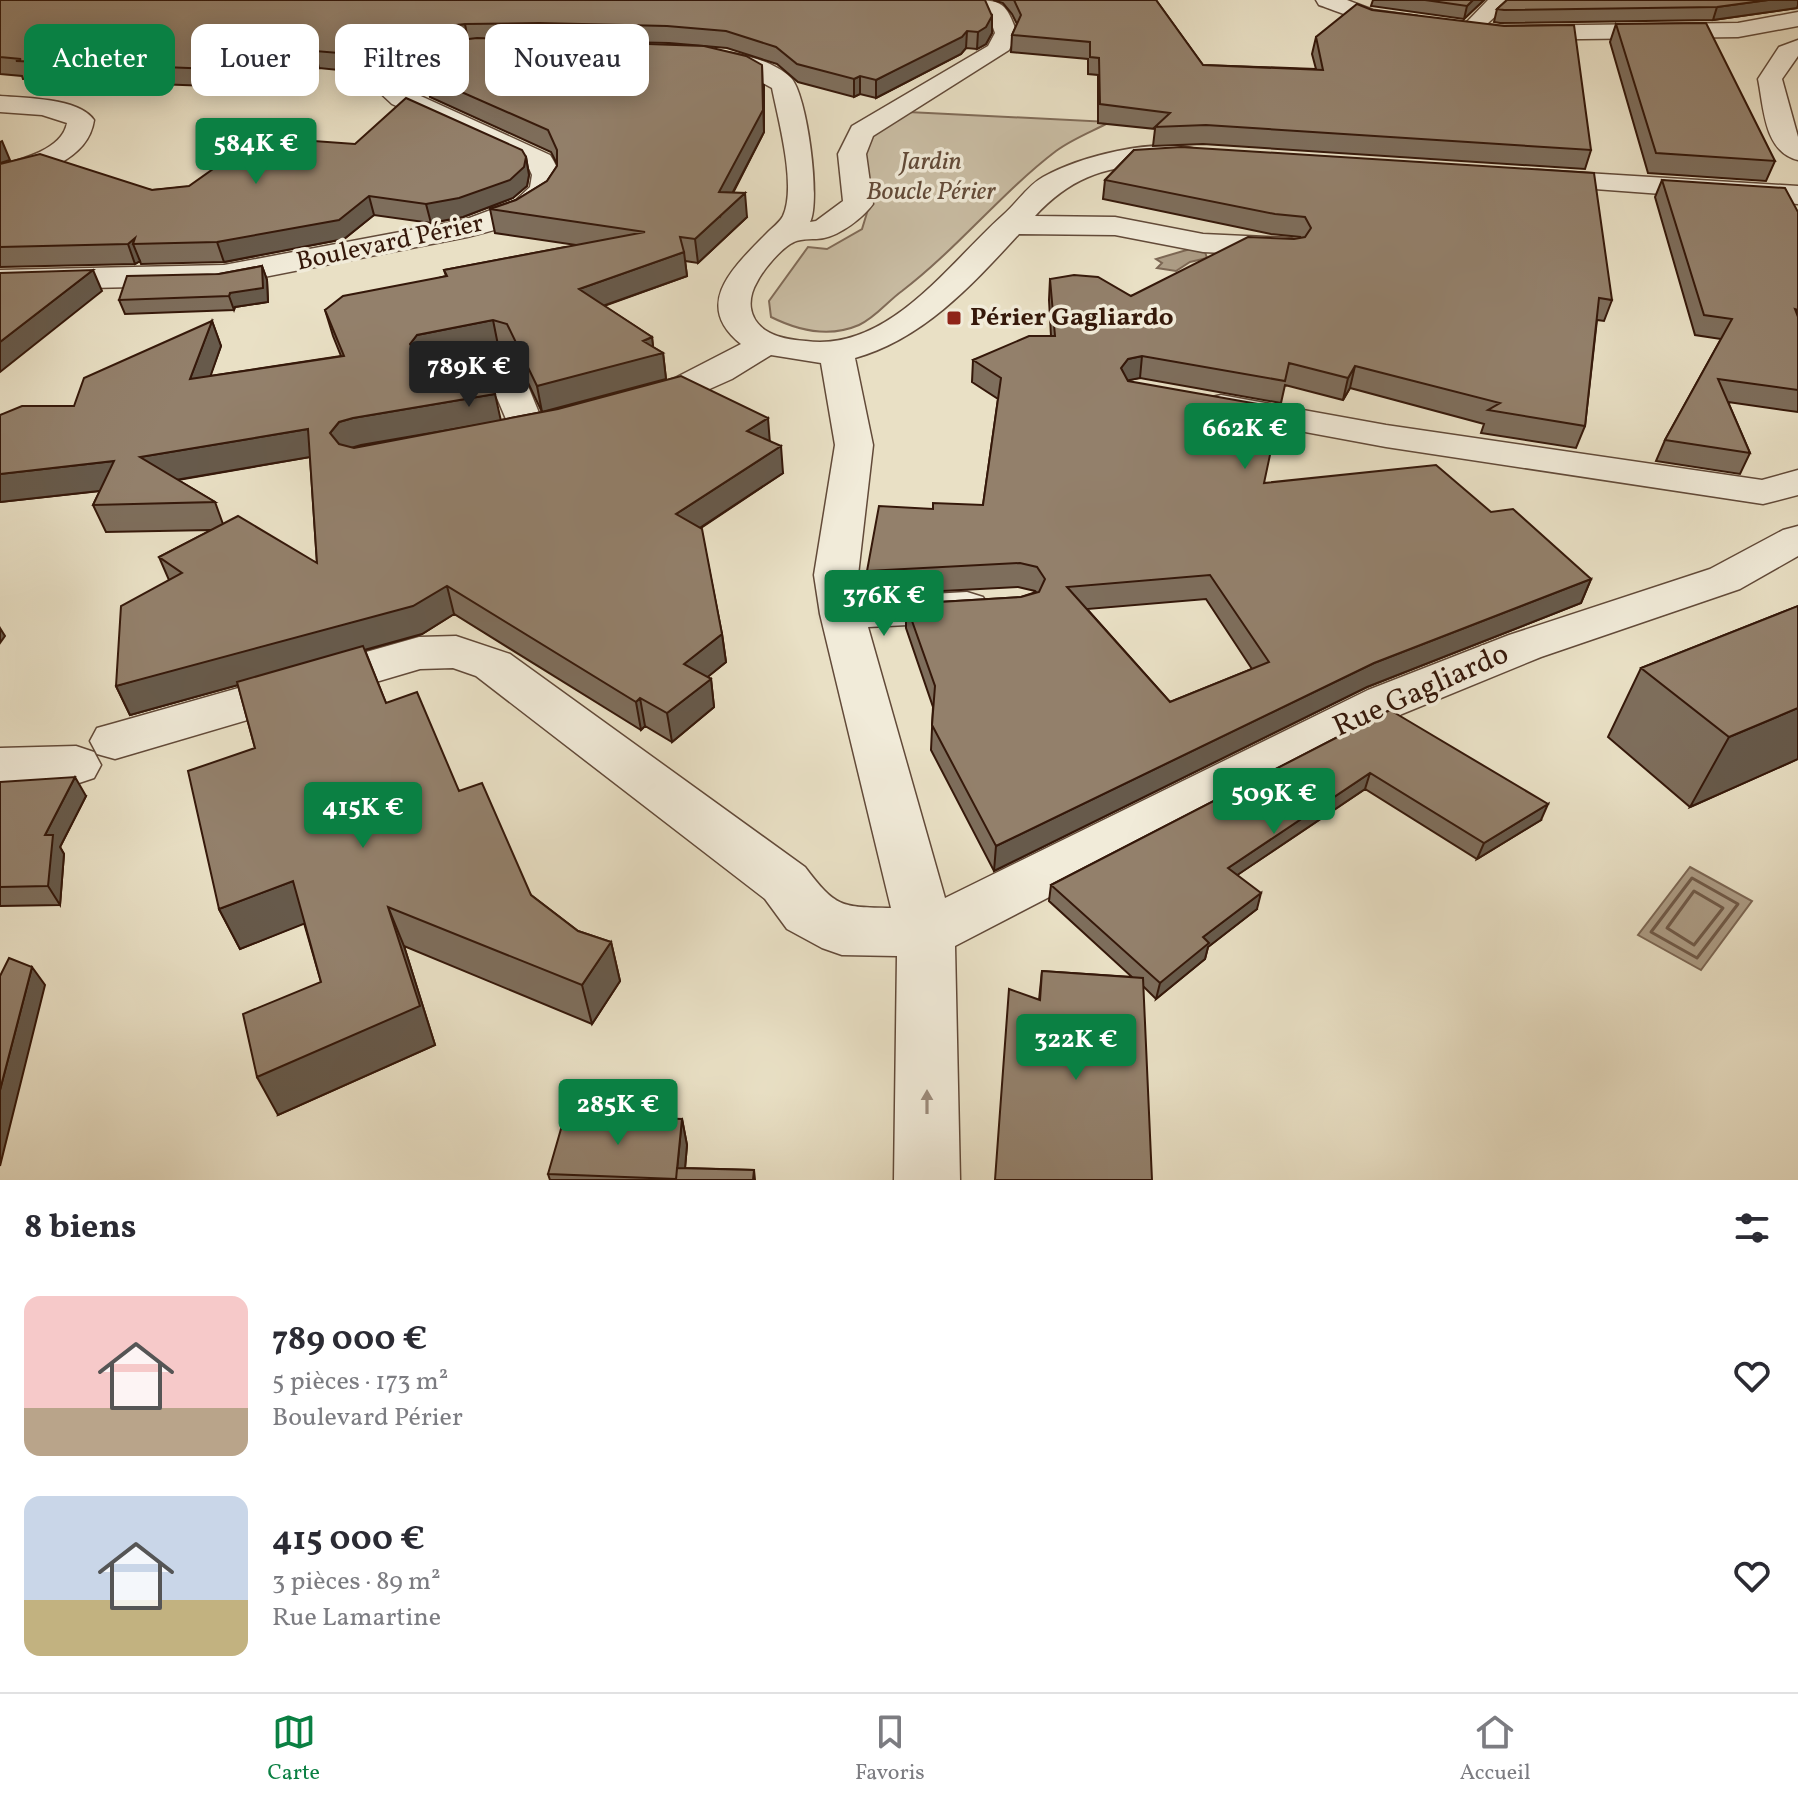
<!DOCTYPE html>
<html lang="fr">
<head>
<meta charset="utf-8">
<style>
  :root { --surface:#fff; --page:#f7f7f7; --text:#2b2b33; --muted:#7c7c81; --line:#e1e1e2; --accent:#0b8043 }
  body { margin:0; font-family:Vollkorn,serif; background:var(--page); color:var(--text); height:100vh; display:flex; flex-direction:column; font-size:30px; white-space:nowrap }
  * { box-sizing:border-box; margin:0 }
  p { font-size:26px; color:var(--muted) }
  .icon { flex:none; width:44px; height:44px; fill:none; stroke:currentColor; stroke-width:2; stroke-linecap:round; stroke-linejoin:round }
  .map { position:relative; height:1180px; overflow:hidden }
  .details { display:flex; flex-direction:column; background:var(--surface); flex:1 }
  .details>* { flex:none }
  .hud { position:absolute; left:24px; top:24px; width:800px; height:72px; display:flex; gap:16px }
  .price { position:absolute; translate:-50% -68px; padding:0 18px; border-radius:8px; background:var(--accent); color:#fff; font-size:26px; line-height:52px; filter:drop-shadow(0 2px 4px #0008) }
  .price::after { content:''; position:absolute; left:50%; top:48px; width:24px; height:18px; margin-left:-12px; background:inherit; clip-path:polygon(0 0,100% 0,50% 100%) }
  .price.current { background:#222; color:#fff }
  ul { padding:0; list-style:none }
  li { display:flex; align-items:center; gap:24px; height:200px; padding:0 24px }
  li span { display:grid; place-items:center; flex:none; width:224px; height:160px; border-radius:16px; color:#555 }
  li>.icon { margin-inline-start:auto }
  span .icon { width:96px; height:96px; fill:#fffc; stroke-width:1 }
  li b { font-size:34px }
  h2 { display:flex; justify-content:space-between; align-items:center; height:96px; padding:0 24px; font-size:34px }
  .tag { padding:0 28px; border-radius:16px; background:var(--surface); box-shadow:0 4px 20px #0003; font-size:28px; line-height:72px }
  .tag.current { background:var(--accent); color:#fff }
  .tabs { display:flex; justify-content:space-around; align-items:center; height:112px; border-top:2px solid var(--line); background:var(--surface); font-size:22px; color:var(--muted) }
  .tabs a { display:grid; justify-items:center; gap:4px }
  .tabs .current { color:var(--accent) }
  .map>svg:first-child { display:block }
</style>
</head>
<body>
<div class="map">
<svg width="1798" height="1180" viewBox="0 0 1798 1180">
  <rect width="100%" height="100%" fill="#e9e0c5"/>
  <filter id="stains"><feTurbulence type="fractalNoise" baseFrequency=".0025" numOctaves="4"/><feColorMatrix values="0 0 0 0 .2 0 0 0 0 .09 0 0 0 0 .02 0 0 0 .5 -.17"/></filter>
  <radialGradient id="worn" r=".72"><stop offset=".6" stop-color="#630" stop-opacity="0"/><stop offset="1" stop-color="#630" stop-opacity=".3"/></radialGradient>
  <path fill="#cabea5" stroke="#806b58" stroke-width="2" d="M 908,112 L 1110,122 C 1093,131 1072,139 1056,151 C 1001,193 957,249 902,291 C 888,301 875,318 859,325 C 829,338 799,331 771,317 L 769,301 L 808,247 L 827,249 L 862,229 L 870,203 L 865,154 L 874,134 Z"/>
  <path fill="#ac9c85" stroke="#7c6754" stroke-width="2" d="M 1190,249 L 1205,252 L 1207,258 L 1190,262 L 1176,271 L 1157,268 L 1162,263 L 1156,259 Z
    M 1690,867 L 1752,901 L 1701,970 L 1638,935 Z"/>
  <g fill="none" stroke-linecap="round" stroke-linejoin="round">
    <path stroke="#705a48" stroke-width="3" d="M 1692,878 L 1738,904 L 1697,958 L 1651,932 Z
      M 1694,891 L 1723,908 L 1694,945 L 1667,928 Z"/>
    <g stroke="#624a39" stroke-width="3">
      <path id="minor" d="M 971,0 C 1003,0 1006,3 1017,33 L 1009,50 L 873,136 L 866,154 L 873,204 C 863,218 840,235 824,238 C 815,240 802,238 794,242 C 782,247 763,270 757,282 C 747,299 748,318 765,330 C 777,338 792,340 806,341 C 889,352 949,263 1003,215 C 1017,203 1027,186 1043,177 C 1081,156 1152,138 1196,149 L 1200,155 L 1196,161 C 1181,164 1167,163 1152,164 C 1102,167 1069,179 1035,216 L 1115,217 L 1203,234 L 1289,238 L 1300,240 L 1304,247 L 1300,254 L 1289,256 L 1203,252 L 1115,235 L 1019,234 C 972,285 923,339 855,358 L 873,445 L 858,575 L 862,598 L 967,592 L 983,597 L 989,607 L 983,617 L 967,622 L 868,627 L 945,898 L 1368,690 L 1509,635 L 1710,569 L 1783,530 L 1798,526 L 1798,556 L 1740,589 L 1541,657 L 1402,714 L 955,946 L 960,1180 L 894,1180 L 897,956 L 842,955 L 822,948 L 787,929 L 765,899 L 476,676 L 453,668 L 420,669 L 115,759 L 97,754 L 90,741 L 97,728 L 115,723 L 419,637 L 456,636 L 510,654 L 805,867 C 836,908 841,907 891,908 L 820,614 L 814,575 L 835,445 L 821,363 L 771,355 L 732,379 L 685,400 L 637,414 L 624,411 L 619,403 L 624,395 L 675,378 L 741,344 C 691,304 735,266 767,233 C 772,228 780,222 783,216 C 797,186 778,119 772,88 L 738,69 L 696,61 L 692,56 L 696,51 L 704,49 C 733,53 769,57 791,78 C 807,94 821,201 810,222 L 816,221 L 843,201 L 838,154 L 852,126 L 988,46 L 995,33 L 989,16 Z
        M 1316,0 L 1347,0 L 1373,10 L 1417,16 L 1420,21 C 1404,40 1340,12 1319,5 Z
        M 1488,0 L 1513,0 L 1487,24 L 1500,26 L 1738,23 L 1798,12 L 1798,26 L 1738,37 L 1500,40 L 1463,34 L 1460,29 Z
        M 1798,40 L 1798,56 L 1782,79 L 1798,137 L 1798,160 C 1764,152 1764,108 1758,79 L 1779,47 Z
        M 464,42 L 472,44 L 476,49 L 472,54 L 431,62 L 400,81 L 401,87 L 550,155 C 586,208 504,228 467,237 L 224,285 L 0,290 L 0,270 L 224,265 L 464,220 L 515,201 L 530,187 L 532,175 L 528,166 L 392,104 L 377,90 L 376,79 C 395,52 433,45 464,42 Z
        M 0,96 C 25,98 79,98 94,120 C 88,162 35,175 0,183 L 0,166 C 23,158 62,150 67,123 L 42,115 L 0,112 Z
        M 1537,170 L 1798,186 L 1798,204 L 1527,184 L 1523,178 L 1527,172 Z
        M 499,348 L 511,352 L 517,359 L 546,430 L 540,438 L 527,441 L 514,438 L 486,372 L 437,382 L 424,379 L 419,371 L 424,363 Z
        M 1221,395 L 1386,425 L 1762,480 L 1798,470 L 1798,495 L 1763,504 L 1386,447 L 1208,414 L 1203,406 L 1208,398 Z
        M 76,746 L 94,752 L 101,765 L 94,778 L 76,784 L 0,786 L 0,748 Z"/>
    </g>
    <use href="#minor" fill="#f1ebd9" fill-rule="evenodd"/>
  </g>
  <path fill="#7e6e5c" stroke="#35180a" stroke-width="2" fill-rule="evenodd" d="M 0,0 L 992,16 L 992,33 L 986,44 L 977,49 L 966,48 L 961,54 L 876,98 L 860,94 L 854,97 L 798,82 L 777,64 L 727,48 L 669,43 L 522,40 L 764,85 L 764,132 L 733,193 L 747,217 L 698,263 L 685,261 L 687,276 L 604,306 L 652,337 L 653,347 L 663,353 L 666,379 L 546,411 L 770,441 L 783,473 L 701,528 L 722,634 L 726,662 L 707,677 L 711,679 L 714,707 L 672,742 L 645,726 L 641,730 L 454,614 L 422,634 L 365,650 L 386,703 L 459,791 L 531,895 L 578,931 L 611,942 L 620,981 L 592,1024 L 404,946 L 435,1045 L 278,1115 L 321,982 L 304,923 L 240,949 L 219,909 L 255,748 L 238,685 L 130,715 L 116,686 L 169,580 L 159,557 L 212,530 L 106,532 L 93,505 L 100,491 L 0,502 L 0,415 L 74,406 L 212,321 L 221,346 L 210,376 L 341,356 L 333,336 L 325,310 L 446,276 L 444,270 L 576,245 L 495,233 L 490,209 L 516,200 L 547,181 L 557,166 L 557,164 L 551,152 L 430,97 L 426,78 L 411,77 L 406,56 L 431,45 L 401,53 L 381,67 L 379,74 L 319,68 L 290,89 L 23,79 L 22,76 L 0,74 ZM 498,345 L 512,349 L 542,412 L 501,420 L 430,359 ZM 457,428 L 354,448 L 353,448 L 361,445 ZM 310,457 L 317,563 L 223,524 L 215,502 L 178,480 Z
    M 993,0 L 1156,0 L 1203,65 L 1316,69 L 1312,54 L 1316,37 L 1591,150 L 1585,169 L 1203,144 L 1153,146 L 1155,129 L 1098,123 L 1098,75 L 1088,74 L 1088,59 L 1011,52 L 1012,35 L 1017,24 L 1012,14 L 1003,3 Z
    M 1373,0 L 1484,0 L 1464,19 L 1371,6 Z
    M 1507,0 L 1797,8 L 1713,20 L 1500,23 L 1494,22 L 1497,9 Z
    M 1616,24 L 1775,161 L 1766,181 L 1648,173 L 1610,42 Z
    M 1134,150 L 1612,300 L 1604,321 L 1597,320 L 1585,426 L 1576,448 L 1481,433 L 1484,424 L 1350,388 L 1343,400 L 1285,385 L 1281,403 L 1140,378 L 1128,380 L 1264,483 L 1491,512 L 1591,579 L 1581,603 L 1367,687 L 994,871 L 931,750 L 933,707 L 906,628 L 906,604 L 1021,597 L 1036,592 L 1035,591 L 1018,587 L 867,595 L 867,571 L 933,509 L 983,505 L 998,399 L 972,382 L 973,360 L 1051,336 L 1049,300 L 1050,279 L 1131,296 L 1294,239 L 1301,237 L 1271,234 L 1103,199 L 1105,180 ZM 1206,599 L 1252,669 L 1170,702 L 1087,609 Z
    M 526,157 L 529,175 L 527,186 L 513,198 L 463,217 L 431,223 L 374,215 L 344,239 L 224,262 L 141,264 L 140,261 L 135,264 L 0,267 L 0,164 L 152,190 Z
    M 1662,180 L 1798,212 L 1798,412 L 1728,402 L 1750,453 L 1740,474 L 1656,461 L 1665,440 L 1721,339 L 1695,335 L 1655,197 Z
    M 262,266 L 267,280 L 268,302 L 235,307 L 234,310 L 125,314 L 119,300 L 219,274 Z
    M 1798,606 L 1798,759 L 1690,807 L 1608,737 L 1641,668 Z
    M 1390,710 L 1541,820 L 1477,859 L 1365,789 L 1237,875 L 1257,909 L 1208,947 L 1205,959 L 1156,999 L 1144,987 L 1039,1000 L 1042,971 L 1132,977 L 1049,901 L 1051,885 Z
    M 0,782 L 86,796 L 60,847 L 64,854 L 60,905 L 0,906 Z
    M 682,1119 L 687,1145 L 685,1168 L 754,1170 L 755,1180 L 550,1180 L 548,1174 Z"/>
  <path fill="#675a4b" stroke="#35180a" stroke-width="2" d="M 1473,0 L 1484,0 L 1464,19 L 1467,6 Z
    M 1768,0 L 1798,0 L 1798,5 L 1797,8 L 1713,20 L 1717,7 Z
    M 992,16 L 992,33 L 986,44 L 977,49 L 978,32 Z
    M 465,24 L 468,40 L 432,44 L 401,53 L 381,67 L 379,74 L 375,56 L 377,50 L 397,36 L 428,28 Z
    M 967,31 L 966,48 L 961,54 L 876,98 L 876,80 Z
    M 315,51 L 319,68 L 290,89 L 285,72 Z
    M 762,65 L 764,132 L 721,215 L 719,192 Z
    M 860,76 L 860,94 L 854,97 L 854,79 Z
    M 2,141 L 10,160 L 0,163 L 0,142 Z
    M 526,157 L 529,175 L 527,186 L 513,198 L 463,217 L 431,223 L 426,204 Z
    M 745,193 L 747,217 L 698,263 L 695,239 Z
    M 369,196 L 374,215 L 344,239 L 224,262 L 217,242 Z
    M 135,238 L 133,244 L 140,261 L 135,264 L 128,244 Z
    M 684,252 L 687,276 L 583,313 L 579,289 Z
    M 262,266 L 267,280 L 268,302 L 235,307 L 234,310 L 229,296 L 230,293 Z
    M 93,270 L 102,291 L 0,372 L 0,342 Z
    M 493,320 L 498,345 L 423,360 L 416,369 L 410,344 L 417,335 Z
    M 212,321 L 221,346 L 200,406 L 190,379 Z
    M 652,337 L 654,355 L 663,353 L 666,379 L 542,412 L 537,386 Z
    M 1142,356 L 1140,378 L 1125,381 L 1121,368 L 1128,359 Z
    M 1355,366 L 1350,388 L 1343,400 L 1348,378 Z
    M 495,394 L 501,421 L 361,445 L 347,449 L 339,460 L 330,433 L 339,422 L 353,418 Z
    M 768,418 L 770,444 L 747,431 Z
    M 308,429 L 316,456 L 152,484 L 140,457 Z
    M 781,446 L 783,473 L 680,541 L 676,514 Z
    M 114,461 L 126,488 L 0,502 L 0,474 Z
    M 1591,579 L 1581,603 L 1367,687 L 994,871 L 996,846 L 1374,663 Z
    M 447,586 L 454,614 L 422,634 L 130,715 L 116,686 Z
    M 0,628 L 5,636 L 0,643 Z
    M 722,634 L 726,662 L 688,693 L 684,664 Z
    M 711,679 L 714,707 L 672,742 L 667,713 Z
    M 640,698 L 645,726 L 641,730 L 636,702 Z
    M 1798,708 L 1798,759 L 1690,807 L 1729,737 Z
    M 1370,773 L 1365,789 L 1224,884 L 1228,868 Z
    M 75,777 L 86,796 L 60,847 L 64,854 L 60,905 L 48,886 L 45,835 Z
    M 1548,804 L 1541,820 L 1477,859 L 1484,843 Z
    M 293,881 L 311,921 L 240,949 L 219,909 Z
    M 1261,893 L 1257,909 L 1208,947 L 1205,959 L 1156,999 L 1160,983 L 1203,937 Z
    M 388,907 L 404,946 L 435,1045 L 278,1115 L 257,1077 Z
    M 611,942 L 620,981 L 592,1024 L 582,985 Z
    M 32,967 L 45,985 L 0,1166 L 0,1090 Z
    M 682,1119 L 687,1145 L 684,1180 L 676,1180 Z"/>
  <path fill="#93806b" stroke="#35180a" stroke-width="2" fill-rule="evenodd" d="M 0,0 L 985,0 L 992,16 L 986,27 L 978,32 L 967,31 L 962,37 L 876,80 L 860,76 L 854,79 L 797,64 L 776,47 L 726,31 L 667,26 L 539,23 L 465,24 L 428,28 L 397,36 L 377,50 L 375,56 L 315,51 L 285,72 L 16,61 L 21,59 L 0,57 Z
    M 1014,0 L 1156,0 L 1203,65 L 1323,70 L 1316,37 L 1357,4 L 1372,10 L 1504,26 L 1574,25 L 1591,150 L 1206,125 L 1155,127 L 1170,113 L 1100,104 L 1099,58 L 1090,57 L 1090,42 L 1012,35 L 1021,15 Z
    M 1425,0 L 1473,0 L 1467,6 Z
    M 1507,0 L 1768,0 L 1717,7 L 1504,10 L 1497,9 Z
    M 1706,23 L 1775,161 L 1656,153 L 1616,24 Z
    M 477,38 L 704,46 L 746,56 L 762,65 L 763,110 L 719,192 L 745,193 L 695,239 L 680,237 L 684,252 L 579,289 L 652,337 L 643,341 L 663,353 L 537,386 L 507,324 L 493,320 L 417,335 L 410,344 L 417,356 L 431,359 L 478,350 L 495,394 L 353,418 L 339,422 L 330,433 L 339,444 L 354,448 L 558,409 L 681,376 L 768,418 L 747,431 L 781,446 L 676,514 L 702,529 L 722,634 L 684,664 L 711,679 L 667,713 L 640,698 L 636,702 L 447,586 L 413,606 L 116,686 L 121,606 L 182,573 L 159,557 L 238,516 L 317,563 L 308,429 L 140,457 L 215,502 L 93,505 L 114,461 L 0,474 L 0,415 L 22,406 L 74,406 L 84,378 L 212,321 L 190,379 L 344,356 L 325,310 L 343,296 L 447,276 L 444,270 L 645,232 L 490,209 L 516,200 L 547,181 L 557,166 L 557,150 L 548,130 L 425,76 L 444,60 L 406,56 L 435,43 Z
    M 406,98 L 522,150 L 526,157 L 524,167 L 510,180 L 459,198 L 426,204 L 369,196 L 339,220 L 217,242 L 133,244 L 135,238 L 128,244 L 0,247 L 0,164 L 40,154 L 152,190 L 189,186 L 258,137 L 355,144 Z
    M 1181,147 L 1594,173 L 1612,300 L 1599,298 L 1585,426 L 1488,410 L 1500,403 L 1355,366 L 1348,378 L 1289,363 L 1285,381 L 1142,356 L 1128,359 L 1121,368 L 1128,381 L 1280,408 L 1264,483 L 1436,465 L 1491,512 L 1513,509 L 1591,579 L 1374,663 L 996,846 L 932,725 L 935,686 L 906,604 L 1021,597 L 1039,592 L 1045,579 L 1037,567 L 1020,563 L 867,571 L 879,506 L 933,509 L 933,503 L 983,505 L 1001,378 L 973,360 L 1029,336 L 1055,336 L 1050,279 L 1074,275 L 1098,277 L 1131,296 L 1248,237 L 1294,239 L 1305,237 L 1311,228 L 1305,217 L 1275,214 L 1105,180 L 1134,150 ZM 1210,575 L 1269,662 L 1170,702 L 1067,587 Z
    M 1662,180 L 1785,188 L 1798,212 L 1798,310 L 1795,309 L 1798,317 L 1798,390 L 1718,379 L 1750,453 L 1665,440 L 1732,319 L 1704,315 Z
    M 262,266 L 263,288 L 230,293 L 229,296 L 119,300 L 127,276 L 219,274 Z
    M 93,270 L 0,342 L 0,273 Z
    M 1798,606 L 1798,708 L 1729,737 L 1641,668 Z
    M 363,646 L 386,703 L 417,692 L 459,791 L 482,783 L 531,895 L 578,931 L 611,942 L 582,985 L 388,907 L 420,1006 L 257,1077 L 243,1014 L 321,982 L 293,881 L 219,909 L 188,771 L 255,748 L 237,682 Z
    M 1390,710 L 1548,804 L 1484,843 L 1370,773 L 1228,868 L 1261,893 L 1203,937 L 1209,943 L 1160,983 L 1051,885 Z
    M 75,777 L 45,835 L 53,835 L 48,886 L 0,887 L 0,782 Z
    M 9,958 L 32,967 L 0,1090 L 0,976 Z
    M 1042,971 L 1143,978 L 1152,1180 L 995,1180 L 1009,989 L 1040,1000 Z
    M 565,1115 L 682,1119 L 676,1179 L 548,1174 Z
    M 677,1168 L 754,1170 L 753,1180 L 676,1180 Z"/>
  <defs><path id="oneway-solid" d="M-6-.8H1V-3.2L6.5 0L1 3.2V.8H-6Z" transform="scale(2)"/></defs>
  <use fill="#9c8c7c" href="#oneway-solid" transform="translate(927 1102) rotate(-90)"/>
  <rect fill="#8f2418" stroke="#f1ebd9" stroke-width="3" x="946" y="310" width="16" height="16" rx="4"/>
  <g text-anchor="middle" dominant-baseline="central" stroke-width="7" stroke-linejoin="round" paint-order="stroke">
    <g font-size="26" font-style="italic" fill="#624a38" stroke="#f1ebd9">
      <text x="931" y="162">Jardin<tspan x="931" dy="30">Boucle Périer</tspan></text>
    </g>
    <g font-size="26" fill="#35180a" stroke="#f1ebd9">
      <text transform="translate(390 243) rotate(-12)">Boulevard Périer</text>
    </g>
    <g font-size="26" font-weight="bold" fill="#35180a" stroke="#f1ebd9" text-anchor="start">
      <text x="970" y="318">Périer Gagliardo</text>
    </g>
    <g font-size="30" fill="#35180a" stroke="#f1ebd9">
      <text transform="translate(1421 691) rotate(-24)">Rue Gagliardo</text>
    </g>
  </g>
  <rect width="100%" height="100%" filter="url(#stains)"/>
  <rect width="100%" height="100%" fill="url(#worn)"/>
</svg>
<b class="price" style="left:256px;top:186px">584K €</b>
<b class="price current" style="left:469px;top:409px">789K €</b>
<b class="price" style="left:1245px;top:471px">662K €</b>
<b class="price" style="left:884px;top:638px">376K €</b>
<b class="price" style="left:1274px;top:836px">509K €</b>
<b class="price" style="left:363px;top:850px">415K €</b>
<b class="price" style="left:1076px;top:1082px">322K €</b>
<b class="price" style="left:618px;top:1147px">285K €</b>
<div class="hud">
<a class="tag current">Acheter</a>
<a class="tag">Louer</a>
<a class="tag">Filtres</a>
<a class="tag">Nouveau</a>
</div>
</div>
<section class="details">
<h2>8 biens<svg class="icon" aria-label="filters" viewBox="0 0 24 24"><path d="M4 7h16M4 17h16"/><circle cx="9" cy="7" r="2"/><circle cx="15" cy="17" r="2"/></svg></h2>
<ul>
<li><span style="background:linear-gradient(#f6c9c9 70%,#b9a48a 0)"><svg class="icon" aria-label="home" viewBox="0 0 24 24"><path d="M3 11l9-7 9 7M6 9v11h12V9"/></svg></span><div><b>789 000 €</b><p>5 pièces · 173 m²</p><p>Boulevard Périer</p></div><svg class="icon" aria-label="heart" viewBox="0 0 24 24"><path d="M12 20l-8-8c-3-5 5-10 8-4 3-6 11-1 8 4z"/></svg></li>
<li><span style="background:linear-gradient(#c9d6e8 65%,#c2b280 0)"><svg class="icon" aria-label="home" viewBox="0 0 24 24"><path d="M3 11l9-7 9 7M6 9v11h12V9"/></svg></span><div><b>415 000 €</b><p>3 pièces · 89 m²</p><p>Rue Lamartine</p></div><svg class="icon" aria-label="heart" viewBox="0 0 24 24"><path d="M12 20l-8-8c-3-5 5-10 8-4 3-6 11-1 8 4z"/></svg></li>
</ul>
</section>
<nav class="tabs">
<a class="current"><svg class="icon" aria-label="map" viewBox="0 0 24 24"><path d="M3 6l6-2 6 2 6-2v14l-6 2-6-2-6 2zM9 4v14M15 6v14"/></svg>Carte</a>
<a><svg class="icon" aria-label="saved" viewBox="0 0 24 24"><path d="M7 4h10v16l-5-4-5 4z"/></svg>Favoris</a>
<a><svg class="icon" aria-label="home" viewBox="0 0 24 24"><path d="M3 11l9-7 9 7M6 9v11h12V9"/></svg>Accueil</a>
</nav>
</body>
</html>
